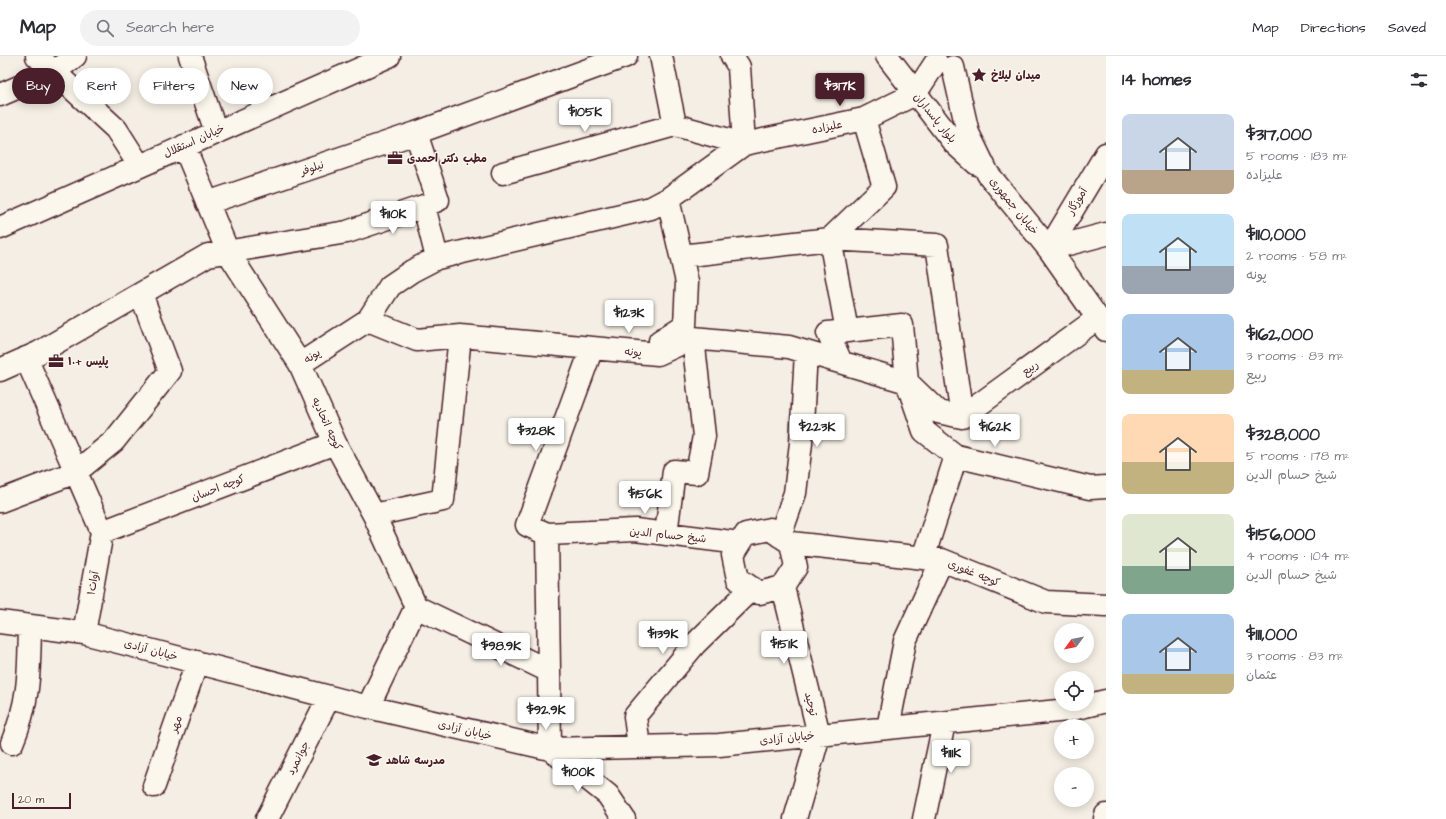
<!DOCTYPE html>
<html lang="en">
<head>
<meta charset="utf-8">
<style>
  :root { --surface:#fff; --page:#f2f2f3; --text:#2b2b33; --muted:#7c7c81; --line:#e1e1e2; --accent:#4a1f2b }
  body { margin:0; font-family:"Architects Daughter","Playpen Sans Arabic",sans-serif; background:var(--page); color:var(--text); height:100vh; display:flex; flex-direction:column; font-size:15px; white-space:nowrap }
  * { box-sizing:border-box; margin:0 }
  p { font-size:13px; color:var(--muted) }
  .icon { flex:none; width:22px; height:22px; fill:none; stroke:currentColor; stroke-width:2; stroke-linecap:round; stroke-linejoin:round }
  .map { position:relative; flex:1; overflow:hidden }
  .panel { display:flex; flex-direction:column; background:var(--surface); width:340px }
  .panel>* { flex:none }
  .top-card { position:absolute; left:12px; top:12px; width:380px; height:36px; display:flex; gap:8px }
  .needle { width:26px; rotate:238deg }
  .tools { position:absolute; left:1054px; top:567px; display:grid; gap:8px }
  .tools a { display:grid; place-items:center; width:40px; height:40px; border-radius:50%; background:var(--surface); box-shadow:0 2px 10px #0003; font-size:20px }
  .scale { position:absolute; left:12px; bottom:10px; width:59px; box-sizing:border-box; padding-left:4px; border:2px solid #4a1f2b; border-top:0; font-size:11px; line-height:14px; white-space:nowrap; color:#4a1f2b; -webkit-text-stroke:3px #fbf7ec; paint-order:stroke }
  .price { position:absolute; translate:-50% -34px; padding:0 9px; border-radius:4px; background:#fff; color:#222; font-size:13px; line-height:26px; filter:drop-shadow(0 1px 2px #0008) }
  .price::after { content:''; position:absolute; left:50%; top:24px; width:12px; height:9px; margin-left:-6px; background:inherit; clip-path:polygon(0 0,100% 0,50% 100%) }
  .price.on { background:var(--accent); color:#fff }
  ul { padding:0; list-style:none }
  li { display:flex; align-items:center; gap:12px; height:100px; padding:0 16px }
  li span { display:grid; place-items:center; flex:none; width:112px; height:80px; border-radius:8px; color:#555 }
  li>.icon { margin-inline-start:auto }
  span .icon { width:48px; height:48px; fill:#fffc; stroke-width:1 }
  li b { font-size:17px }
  h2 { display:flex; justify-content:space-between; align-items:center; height:48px; padding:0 16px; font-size:17px }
  .pill { padding:0 14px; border-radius:18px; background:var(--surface); box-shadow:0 2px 10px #0003; font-size:14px; line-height:36px }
  .pill.on { background:var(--accent); color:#fff }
  header { display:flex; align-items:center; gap:24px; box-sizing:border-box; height:56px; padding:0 20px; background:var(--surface); border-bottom:1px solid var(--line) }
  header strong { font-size:19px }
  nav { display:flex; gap:22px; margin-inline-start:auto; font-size:14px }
  .search { width:280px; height:36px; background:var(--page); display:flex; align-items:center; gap:10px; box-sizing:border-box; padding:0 14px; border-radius:22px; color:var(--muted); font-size:15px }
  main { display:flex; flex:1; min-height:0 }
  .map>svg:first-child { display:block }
</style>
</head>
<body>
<header>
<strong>Map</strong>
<div class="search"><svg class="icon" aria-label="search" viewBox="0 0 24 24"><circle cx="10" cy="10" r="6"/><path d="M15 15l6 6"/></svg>Search here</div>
<nav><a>Map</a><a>Directions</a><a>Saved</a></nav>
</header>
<main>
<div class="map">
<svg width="1106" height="763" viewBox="0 0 1106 763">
  <rect width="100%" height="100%" fill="#f4eee4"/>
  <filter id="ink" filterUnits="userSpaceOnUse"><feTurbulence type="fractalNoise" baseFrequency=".025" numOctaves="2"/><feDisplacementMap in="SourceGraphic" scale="8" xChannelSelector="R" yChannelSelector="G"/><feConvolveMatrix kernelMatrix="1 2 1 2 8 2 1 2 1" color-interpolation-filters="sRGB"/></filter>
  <g filter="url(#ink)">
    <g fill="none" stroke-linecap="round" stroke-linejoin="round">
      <g stroke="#4a1f2b" stroke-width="25">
        <path id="minor" d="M 37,0 L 116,73 L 139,109
          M 190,0 L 216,76
          M 661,0 L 675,69 L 744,88
          M 732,0 L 739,11 L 744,88
          M 887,0 L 954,87 L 977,108
          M 953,11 L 968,77 L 988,118 L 1049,193 L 1106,274
          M 0,39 L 54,16 L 75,0
          M 184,90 L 228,196 L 300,308 L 335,387 L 374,459 L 416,551 L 368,651
          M 503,117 L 675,69
          M 207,147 L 416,77
          M 424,150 L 438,144 L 416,77 L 626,0
          M 0,172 L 389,0
          M 830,183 L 937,189 L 962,361
          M 830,183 L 884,131 L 864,63
          M 1049,193 L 1106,98
          M 1049,193 L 1106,178
          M 681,200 L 830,183 L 847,275 L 902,269 L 907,326 L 924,375 L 956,400 L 1090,432 L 1106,431
          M 368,264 L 390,230 L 412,215 L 437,202
          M 660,285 L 685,269 L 687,226 L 668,143
          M 592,292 L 527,469 L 547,478 L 635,474 L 740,487
          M 26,302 L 76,416 L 114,385 L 170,315 L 141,238
          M 841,306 L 828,277 L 847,275
          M 300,308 L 368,264 L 417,284 L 460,280 L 658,298 L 693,282 L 789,291 L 907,326 L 938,356 L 962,361
          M 0,314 L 38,297 L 208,199 L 347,176 L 424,150 L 437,202 L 651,152 L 668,143 L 744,88 L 864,63 L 915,38 L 936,6
          M 962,361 L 1098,262
          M 0,445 L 76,416 L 102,476
          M 374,459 L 443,444 L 460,280
          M 102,476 L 335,387
          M 547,478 L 549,615
          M 666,478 L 674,415 L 697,417 L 704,380 L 693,282
          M 780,480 L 795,437 L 801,387 L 806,296
          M 791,487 L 796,511 L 783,531 L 759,537 L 738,523 L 733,499 L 746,478 L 770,473 L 791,487 L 942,504 L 1046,546 L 1106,549
          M 923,502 L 956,400
          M 783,531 L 819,679 L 795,763
          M 416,551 L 549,615 L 550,693 L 608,739 L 624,763
          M 0,566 L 84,577 L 368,651 L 550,693 L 719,689 L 1068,654 L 1106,645
          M 84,577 L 102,476
          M 888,672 L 905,585 L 942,504
          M 12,687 C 30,644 29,615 30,570
          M 639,691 L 635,660 L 695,588 L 752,532
          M 154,730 L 197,606
          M 267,763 L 329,641
          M 924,763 L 944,667
          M 1105,763 L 1106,759"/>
      </g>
      <use href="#minor" stroke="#fbf7ec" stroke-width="22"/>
    </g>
  </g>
  <defs>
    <g id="sight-bare" transform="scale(1.2)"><path d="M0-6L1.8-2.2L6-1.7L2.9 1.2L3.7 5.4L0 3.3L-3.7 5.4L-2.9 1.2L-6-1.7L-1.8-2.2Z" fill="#4a1f2b" stroke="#fbf7ec" stroke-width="2.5" paint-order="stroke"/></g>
    <g id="office-bare" transform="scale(1.2)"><path d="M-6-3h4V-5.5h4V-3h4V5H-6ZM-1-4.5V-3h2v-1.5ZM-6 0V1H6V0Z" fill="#4a1f2b" stroke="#fbf7ec" stroke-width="2.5" paint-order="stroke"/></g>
    <g id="school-bare" transform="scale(1.2)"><path d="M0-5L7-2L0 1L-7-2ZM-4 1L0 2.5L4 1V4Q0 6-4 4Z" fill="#4a1f2b" stroke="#fbf7ec" stroke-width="2.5" paint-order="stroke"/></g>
  </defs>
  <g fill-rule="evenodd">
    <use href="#sight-bare" x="979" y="19"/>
    <use href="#office-bare" x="395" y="102"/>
    <use href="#office-bare" x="56" y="305"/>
    <use href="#school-bare" x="374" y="704"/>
  </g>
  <g text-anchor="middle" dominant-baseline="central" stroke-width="3" stroke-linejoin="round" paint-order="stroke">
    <g font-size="11" font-weight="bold" fill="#4a1f2b" stroke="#fbf7ec" text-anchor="start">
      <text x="991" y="19">میدان لیلاخ</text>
      <text x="407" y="102">مطب دکتر احمدی</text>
      <text x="68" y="305">پلیس +۱۰</text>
      <text x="386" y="704">مدرسه شاهد</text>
    </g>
    <g font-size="11" fill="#4a1f2b" stroke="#fbf7ec">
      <text transform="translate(935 62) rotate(51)">بلوار پاسداران</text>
      <text transform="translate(827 71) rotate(-11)">علیزاده</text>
      <text transform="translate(194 85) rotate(-24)">خیابان استقلال</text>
      <text transform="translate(312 112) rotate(-19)">نیلوفر</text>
      <text transform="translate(1077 145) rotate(-59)">آموزگار</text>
      <text transform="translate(1014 150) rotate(51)">خیابان جمهوری</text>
      <text transform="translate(633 296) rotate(5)">پونه</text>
      <text transform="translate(312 300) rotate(-33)">پونه</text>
      <text transform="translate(1030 312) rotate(-36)">ربیع</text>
      <text transform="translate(327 368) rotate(65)">کوچه اتحادیه</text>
      <text transform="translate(218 432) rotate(-21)">کوچه احسان</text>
      <text transform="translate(668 479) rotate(6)">شیخ حسام الدین</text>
      <text transform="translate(974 517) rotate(22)">کوچه غفوری</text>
      <text transform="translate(93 527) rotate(-80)">آوات۱</text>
      <text transform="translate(151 594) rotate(15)">خیابان آزادی</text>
      <text transform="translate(811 648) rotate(76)">توحید</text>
      <text transform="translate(176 668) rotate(-71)">مهر</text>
      <text transform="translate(465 674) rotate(13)">خیابان آزادی</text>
      <text transform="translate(787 682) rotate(-6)">خیابان آزادی</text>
      <text transform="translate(298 702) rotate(-63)">جوانمرد</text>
    </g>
  </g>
</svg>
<div class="tools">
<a><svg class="needle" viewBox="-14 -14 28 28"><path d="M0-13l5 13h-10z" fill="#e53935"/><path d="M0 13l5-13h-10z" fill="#7c7c81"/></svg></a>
<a><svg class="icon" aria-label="locate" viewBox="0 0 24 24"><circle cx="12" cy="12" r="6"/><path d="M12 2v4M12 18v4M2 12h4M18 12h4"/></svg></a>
<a>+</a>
<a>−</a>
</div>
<div class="scale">20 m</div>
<b class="price on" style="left:840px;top:51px">$317K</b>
<b class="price" style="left:585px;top:77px">$105K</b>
<b class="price" style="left:393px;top:179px">$110K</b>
<b class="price" style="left:629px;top:278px">$123K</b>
<b class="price" style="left:817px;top:392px">$223K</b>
<b class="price" style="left:995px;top:392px">$162K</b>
<b class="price" style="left:536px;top:396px">$328K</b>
<b class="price" style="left:645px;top:459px">$156K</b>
<b class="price" style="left:663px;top:599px">$139K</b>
<b class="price" style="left:784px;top:609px">$151K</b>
<b class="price" style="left:501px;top:611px">$98.9K</b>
<b class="price" style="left:546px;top:675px">$92.9K</b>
<b class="price" style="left:951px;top:718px">$111K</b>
<b class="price" style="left:578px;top:737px">$100K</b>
<div class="top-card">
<a class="pill on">Buy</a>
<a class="pill">Rent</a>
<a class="pill">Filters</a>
<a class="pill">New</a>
</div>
</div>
<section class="panel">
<h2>14 homes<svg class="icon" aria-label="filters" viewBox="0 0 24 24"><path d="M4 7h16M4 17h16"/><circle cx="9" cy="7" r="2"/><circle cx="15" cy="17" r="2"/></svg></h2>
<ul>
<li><span style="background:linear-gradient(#c9d6e8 70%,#b9a48a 0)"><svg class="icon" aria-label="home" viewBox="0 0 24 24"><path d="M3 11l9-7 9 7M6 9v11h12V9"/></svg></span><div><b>$317,000</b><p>5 rooms · 183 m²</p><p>علیزاده</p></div></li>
<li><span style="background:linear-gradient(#bfe0f5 65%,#9aa5b1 0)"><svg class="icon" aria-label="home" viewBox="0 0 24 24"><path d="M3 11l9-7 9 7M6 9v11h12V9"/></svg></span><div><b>$110,000</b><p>2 rooms · 58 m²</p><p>پونه</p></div></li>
<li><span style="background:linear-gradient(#a9c7e8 70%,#c2b280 0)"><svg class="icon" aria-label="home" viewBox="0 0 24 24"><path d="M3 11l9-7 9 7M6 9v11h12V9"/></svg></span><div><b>$162,000</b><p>3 rooms · 83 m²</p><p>ربیع</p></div></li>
<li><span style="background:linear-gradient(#ffd9b3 60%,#c2b280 0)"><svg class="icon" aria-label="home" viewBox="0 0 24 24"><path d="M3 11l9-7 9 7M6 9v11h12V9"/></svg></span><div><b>$328,000</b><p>5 rooms · 178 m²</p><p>شیخ حسام الدین</p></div></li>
<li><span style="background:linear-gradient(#dfe7d0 65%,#7fa58c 0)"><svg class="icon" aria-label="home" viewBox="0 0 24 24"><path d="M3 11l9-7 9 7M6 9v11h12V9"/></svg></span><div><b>$156,000</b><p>4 rooms · 104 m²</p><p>شیخ حسام الدین</p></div></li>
<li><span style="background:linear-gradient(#a9c7e8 75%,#c2b280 0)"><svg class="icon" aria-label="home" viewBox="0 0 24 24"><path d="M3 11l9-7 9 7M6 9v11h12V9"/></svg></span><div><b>$111,000</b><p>3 rooms · 83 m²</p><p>عثمان</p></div></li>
</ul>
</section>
</main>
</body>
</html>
